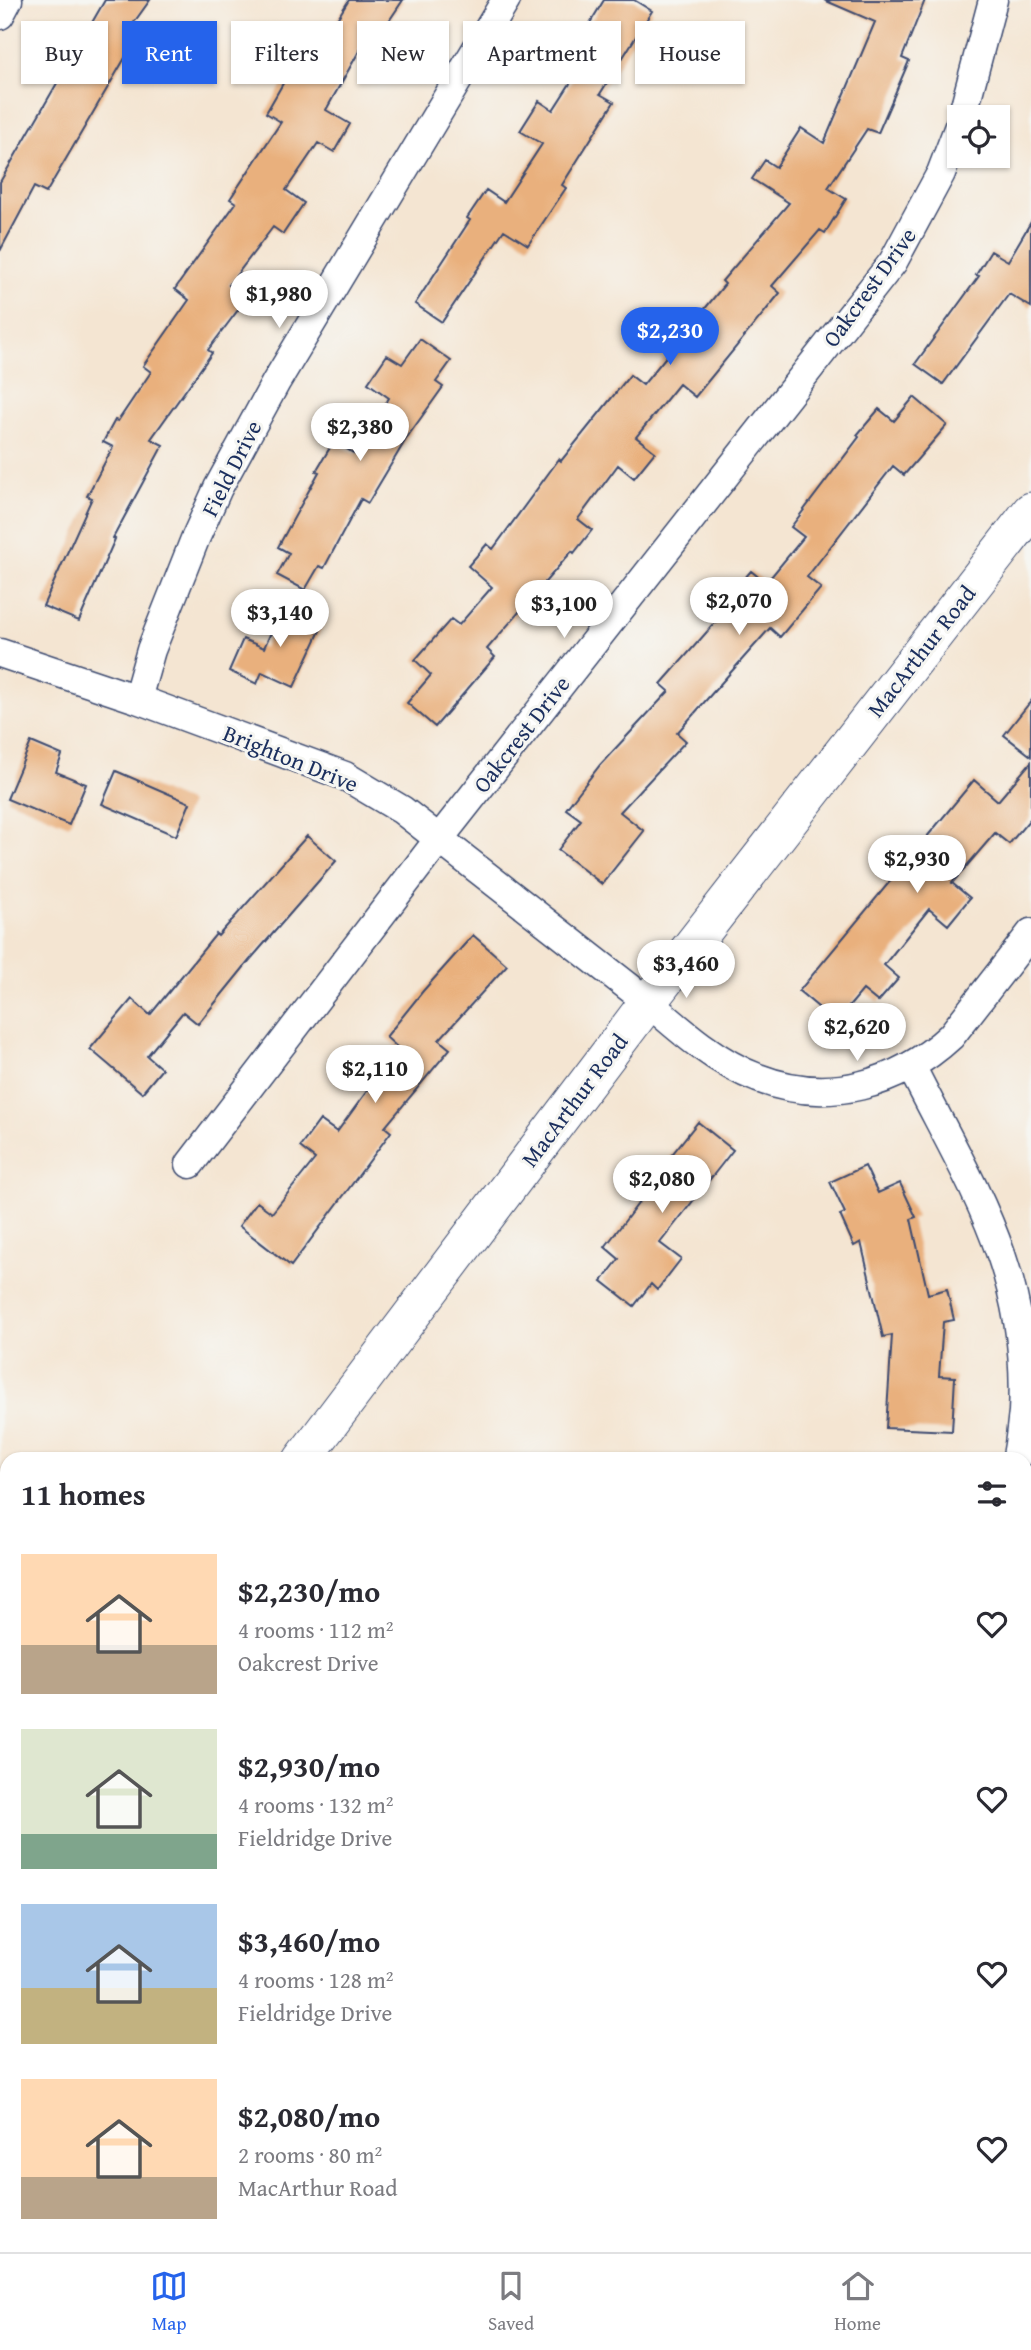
<!DOCTYPE html>
<html lang="en">
<head>
<meta charset="utf-8">
<style>
  :root { --surface:#fff; --page:#f7f7f7; --text:#2b2b33; --muted:#7c7c81; --line:#e1e1e2; --accent:#2563eb }
  body { margin:0; font-family:"Gentium Book Plus",serif; background:var(--page); color:var(--text); height:100vh; display:flex; flex-direction:column; font-size:26px; white-space:nowrap }
  * { box-sizing:border-box; margin:0 }
  p { font-size:23px; color:var(--muted) }
  .icon { flex:none; width:38px; height:38px; fill:none; stroke:currentColor; stroke-width:2; stroke-linecap:round; stroke-linejoin:round }
  .map { position:relative; flex:1; overflow:hidden }
  .panel { position:absolute; left:0px; top:1452px; width:1032px; height:800px; display:flex; flex-direction:column; background:var(--surface); border-radius:21px 21px 0 0; box-shadow:0 2px 5px #0004 }
  .panel>* { flex:none }
  .top-card { position:absolute; left:21px; top:21px; width:990px; height:63px; display:flex; gap:14px }
  .tools { position:absolute; left:947px; top:105px; display:grid; gap:14px }
  .tools a { display:grid; place-items:center; width:63px; height:63px; border-radius:0px; background:var(--surface); box-shadow:0 2px 5px #0004; font-size:35px }
  .price { position:absolute; translate:-50% -60px; padding:0 16px; border-radius:24px; background:#fff; color:#222; font-size:23px; line-height:46px; filter:drop-shadow(0 2px 4px #0008) }
  .price::after { content:''; position:absolute; left:50%; top:42px; width:21px; height:16px; margin-left:-10px; background:inherit; clip-path:polygon(0 0,100% 0,50% 100%) }
  .price.active { background:var(--accent); color:#fff }
  ul { padding:0; list-style:none }
  li { display:flex; align-items:center; gap:21px; height:175px; padding:0 21px }
  li span { display:grid; place-items:center; flex:none; width:196px; height:140px; border-radius:0px; color:#555 }
  li>.icon { margin-inline-start:auto }
  span .icon { width:84px; height:84px; fill:#fffc; stroke-width:1 }
  li b { font-size:30px }
  h2 { display:flex; justify-content:space-between; align-items:center; height:84px; padding:0 21px; font-size:30px }
  .chip { padding:0 24px; border-radius:0px; background:var(--surface); box-shadow:0 2px 5px #0004; font-size:24px; line-height:63px }
  .chip.active { background:var(--accent); color:#fff }
  .menu { display:flex; justify-content:space-around; align-items:center; height:98px; border-top:2px solid var(--line); background:var(--surface); font-size:19px; color:var(--muted) }
  .menu a { display:grid; justify-items:center; gap:4px }
  .menu .active { color:var(--accent) }
  .map>svg:first-child { display:block }
</style>
</head>
<body>
<div class="map">
<svg width="1031" height="2252" viewBox="0 0 1031 2252">
  <rect width="100%" height="100%" fill="#f6f6f2"/>
  <filter id="ink" filterUnits="userSpaceOnUse"><feTurbulence type="fractalNoise" baseFrequency=".0143" numOctaves="2"/><feDisplacementMap in="SourceGraphic" scale="14" xChannelSelector="R" yChannelSelector="G"/><feConvolveMatrix kernelMatrix="1 2 1 2 8 2 1 2 1" color-interpolation-filters="sRGB"/></filter>
  <filter id="wash" filterUnits="userSpaceOnUse"><feTurbulence type="fractalNoise" baseFrequency=".00686" numOctaves="4" result="noise"/><feDisplacementMap in="SourceGraphic" scale="28" xChannelSelector="R" yChannelSelector="G"/><feGaussianBlur stdDeviation="1.57" result="paint"/><feColorMatrix in="noise" values="0 0 0 0 0 0 0 0 0 0 0 0 0 0 0 0 0 1.4 0 .05"/><feComposite in="paint" operator="in"/></filter>
  <g filter="url(#wash)">
    <rect width="100%" height="100%" fill="#f4e5d2"/>
    <path fill="#92cd81" stroke="#567e70" stroke-width="2" d="M 0,1941 L 7,1946 L 7,2245 L 211,2245 L 212,2252 L 0,2252 Z"/>
    <g id="blocks">
      <path fill="#e9b07d" d="M 105,0 L 150,0 L 130,28 L 139,34 L 46,193 L 34,187 L 0,251 L 0,182 Z
        M 349,0 L 403,0 L 389,21 L 405,32 L 386,62 L 362,46 L 326,110 L 350,124 L 334,152 L 318,143 L 286,190 L 304,203 L 283,234 L 273,227 L 229,285 L 247,298 L 208,350 L 212,353 L 151,439 L 163,445 L 113,538 L 115,539 L 79,621 L 43,606 L 92,498 L 87,496 L 113,447 L 103,442 L 115,420 L 118,421 L 151,372 L 143,366 L 189,300 L 175,289 L 236,203 L 230,199 L 281,122 L 266,113 L 301,52 L 312,59 Z
        M 604,0 L 634,0 L 652,11 L 600,94 L 614,102 L 562,185 L 566,188 L 528,245 L 504,230 L 442,322 L 415,304 L 470,220 L 467,218 L 486,190 L 504,202 L 542,144 L 520,131 L 539,101 L 553,110 L 589,54 L 576,46 Z
        M 824,0 L 925,0 L 902,58 L 909,61 L 878,133 L 867,129 L 828,188 L 846,199 L 825,233 L 820,230 L 772,286 L 780,293 L 695,397 L 679,384 L 636,437 L 655,452 L 634,478 L 618,465 L 578,519 L 592,530 L 574,553 L 572,551 L 487,649 L 495,657 L 435,727 L 407,703 L 431,675 L 415,660 L 451,619 L 459,625 L 492,587 L 468,566 L 487,544 L 493,549 L 559,459 L 561,461 L 630,375 L 643,385 L 725,284 L 722,281 L 789,203 L 752,179 L 765,160 L 776,167 L 801,128 L 824,143 L 875,22 Z
        M 1031,222 L 1031,307 L 1009,294 L 943,384 L 915,364 L 979,276 L 976,275 L 991,251 L 1008,261 Z
        M 420,339 L 451,361 L 436,382 L 443,387 L 408,436 L 368,503 L 361,499 L 324,568 L 319,566 L 305,590 L 277,575 L 289,553 L 278,547 L 319,472 L 316,471 L 334,441 L 355,454 L 389,398 L 368,383 L 387,355 L 402,364 Z
        M 914,397 L 947,425 L 904,475 L 893,466 L 807,577 L 821,588 L 780,637 L 770,628 L 677,733 L 686,741 L 620,812 L 644,831 L 602,884 L 558,850 L 581,820 L 566,809 L 600,765 L 669,691 L 661,684 L 735,600 L 730,595 L 751,571 L 766,583 L 804,537 L 791,527 L 859,437 L 857,435 L 879,409 L 894,421 Z
        M 284,604 L 324,622 L 294,687 L 262,672 L 257,684 L 229,671 L 243,639 L 264,648 Z
        M 1031,701 L 1031,756 L 1004,735 Z
        M 31,742 L 62,755 L 56,772 L 86,784 L 69,825 L 7,799 Z
        M 1031,762 L 1031,818 L 1009,844 L 995,833 L 952,883 L 970,898 L 948,925 L 929,909 L 884,965 L 899,978 L 878,1002 L 863,990 L 836,1022 L 799,991 L 974,780 L 998,801 Z
        M 116,771 L 190,803 L 176,836 L 102,804 Z
        M 307,836 L 336,861 L 249,961 L 198,1024 L 183,1012 L 147,1056 L 162,1069 L 142,1093 L 90,1049 L 132,999 L 150,1015 L 216,934 L 218,936 Z
        M 473,935 L 507,965 L 439,1040 L 450,1049 L 385,1127 L 391,1132 L 291,1266 L 239,1226 L 257,1202 L 272,1213 L 315,1159 L 300,1147 L 320,1120 L 337,1132 L 375,1080 L 371,1077 L 397,1047 L 386,1037 L 423,991 Z
        M 698,1122 L 733,1150 L 660,1243 L 681,1259 L 657,1290 L 651,1284 L 634,1306 L 602,1281 L 619,1259 L 605,1247 L 653,1184 L 650,1182 Z
        M 865,1166 L 878,1193 L 900,1183 L 916,1217 L 911,1219 L 928,1294 L 947,1289 L 954,1320 L 943,1322 L 939,1376 L 955,1377 L 952,1431 L 886,1428 L 892,1335 L 883,1337 L 861,1242 L 854,1246 L 840,1215 L 845,1213 L 830,1182 Z"/>
    </g>
  </g>
  <g filter="url(#ink)">
    <use href="#blocks" fill-opacity="0" stroke="#3c4a6f" stroke-width="2"/>
    <g fill="none" stroke-linecap="round" stroke-linejoin="round">
      <g stroke="#3c4a6f" stroke-width="31">
        <path id="minor" d="M 0,15 L 8,0
          M 962,117 L 993,0
          M 0,653 L 137,699 L 345,776 L 402,810 L 648,1002 C 680,1030 717,1063 758,1078 C 827,1105 898,1085 951,1036 L 1031,933
          M 137,699 L 151,650 L 195,539 L 218,488 L 276,382 L 506,0
          M 911,1066 C 970,1184 1031,1272 1023,1412 C 1021,1427 1020,1444 1016,1460
          M 190,1164 L 439,839 L 893,262 L 941,173 L 959,126
          M 0,1914 L 7,1919
          M 225,2245 L 226,2252"/>
      </g>
      <g stroke="#3c4a6f" stroke-width="39">
        <path id="tertiary" d="M 302,1460 L 648,1002 L 1031,511
          M 0,1862 L 7,1853"/>
      </g>
      <use href="#minor" stroke="#fff" stroke-width="28"/>
      <use href="#tertiary" stroke="#fff" stroke-width="37"/>
    </g>
  </g>
  <g text-anchor="middle" dominant-baseline="central" stroke-width="6" stroke-linejoin="round" paint-order="stroke">
    <g font-size="23" fill="#1b2f5e" stroke="#f6f6f2">
      <text transform="translate(869 287) rotate(-54)">Oakcrest Drive</text>
      <text transform="translate(231 468) rotate(-63)">Field Drive</text>
      <text transform="translate(921 651) rotate(-52)">MacArthur Road</text>
      <text transform="translate(521 734) rotate(-52)">Oakcrest Drive</text>
      <text transform="translate(291 758) rotate(22)">Brighton Drive</text>
      <text transform="translate(574 1100) rotate(-53)">MacArthur Road</text>
    </g>
  </g>
</svg>
<div class="tools">
<a><svg class="icon" aria-label="locate" viewBox="0 0 24 24"><circle cx="12" cy="12" r="6"/><path d="M12 2v4M12 18v4M2 12h4M18 12h4"/></svg></a>
</div>
<b class="price" style="left:279px;top:330px">$1,980</b>
<b class="price active" style="left:670px;top:367px">$2,230</b>
<b class="price" style="left:360px;top:463px">$2,380</b>
<b class="price" style="left:739px;top:637px">$2,070</b>
<b class="price" style="left:564px;top:640px">$3,100</b>
<b class="price" style="left:280px;top:649px">$3,140</b>
<b class="price" style="left:917px;top:895px">$2,930</b>
<b class="price" style="left:686px;top:1000px">$3,460</b>
<b class="price" style="left:857px;top:1063px">$2,620</b>
<b class="price" style="left:375px;top:1105px">$2,110</b>
<b class="price" style="left:662px;top:1215px">$2,080</b>
<div class="top-card">
<a class="chip">Buy</a>
<a class="chip active">Rent</a>
<a class="chip">Filters</a>
<a class="chip">New</a>
<a class="chip">Apartment</a>
<a class="chip">House</a>
</div>
<section class="panel">
<h2>11 homes<svg class="icon" aria-label="filters" viewBox="0 0 24 24"><path d="M4 7h16M4 17h16"/><circle cx="9" cy="7" r="2"/><circle cx="15" cy="17" r="2"/></svg></h2>
<ul>
<li><span style="background:linear-gradient(#ffd9b3 65%,#b9a48a 0)"><svg class="icon" aria-label="home" viewBox="0 0 24 24"><path d="M3 11l9-7 9 7M6 9v11h12V9"/></svg></span><div><b>$2,230/mo</b><p>4 rooms · 112 m²</p><p>Oakcrest Drive</p></div><svg class="icon" aria-label="heart" viewBox="0 0 24 24"><path d="M12 20l-8-8c-3-5 5-10 8-4 3-6 11-1 8 4z"/></svg></li>
<li><span style="background:linear-gradient(#dfe7d0 75%,#7fa58c 0)"><svg class="icon" aria-label="home" viewBox="0 0 24 24"><path d="M3 11l9-7 9 7M6 9v11h12V9"/></svg></span><div><b>$2,930/mo</b><p>4 rooms · 132 m²</p><p>Fieldridge Drive</p></div><svg class="icon" aria-label="heart" viewBox="0 0 24 24"><path d="M12 20l-8-8c-3-5 5-10 8-4 3-6 11-1 8 4z"/></svg></li>
<li><span style="background:linear-gradient(#a9c7e8 60%,#c2b280 0)"><svg class="icon" aria-label="home" viewBox="0 0 24 24"><path d="M3 11l9-7 9 7M6 9v11h12V9"/></svg></span><div><b>$3,460/mo</b><p>4 rooms · 128 m²</p><p>Fieldridge Drive</p></div><svg class="icon" aria-label="heart" viewBox="0 0 24 24"><path d="M12 20l-8-8c-3-5 5-10 8-4 3-6 11-1 8 4z"/></svg></li>
<li><span style="background:linear-gradient(#ffd9b3 70%,#b9a48a 0)"><svg class="icon" aria-label="home" viewBox="0 0 24 24"><path d="M3 11l9-7 9 7M6 9v11h12V9"/></svg></span><div><b>$2,080/mo</b><p>2 rooms · 80 m²</p><p>MacArthur Road</p></div><svg class="icon" aria-label="heart" viewBox="0 0 24 24"><path d="M12 20l-8-8c-3-5 5-10 8-4 3-6 11-1 8 4z"/></svg></li>
</ul>
</section>
</div>
<nav class="menu">
<a class="active"><svg class="icon" aria-label="map" viewBox="0 0 24 24"><path d="M3 6l6-2 6 2 6-2v14l-6 2-6-2-6 2zM9 4v14M15 6v14"/></svg>Map</a>
<a><svg class="icon" aria-label="saved" viewBox="0 0 24 24"><path d="M7 4h10v16l-5-4-5 4z"/></svg>Saved</a>
<a><svg class="icon" aria-label="home" viewBox="0 0 24 24"><path d="M3 11l9-7 9 7M6 9v11h12V9"/></svg>Home</a>
</nav>
</body>
</html>
